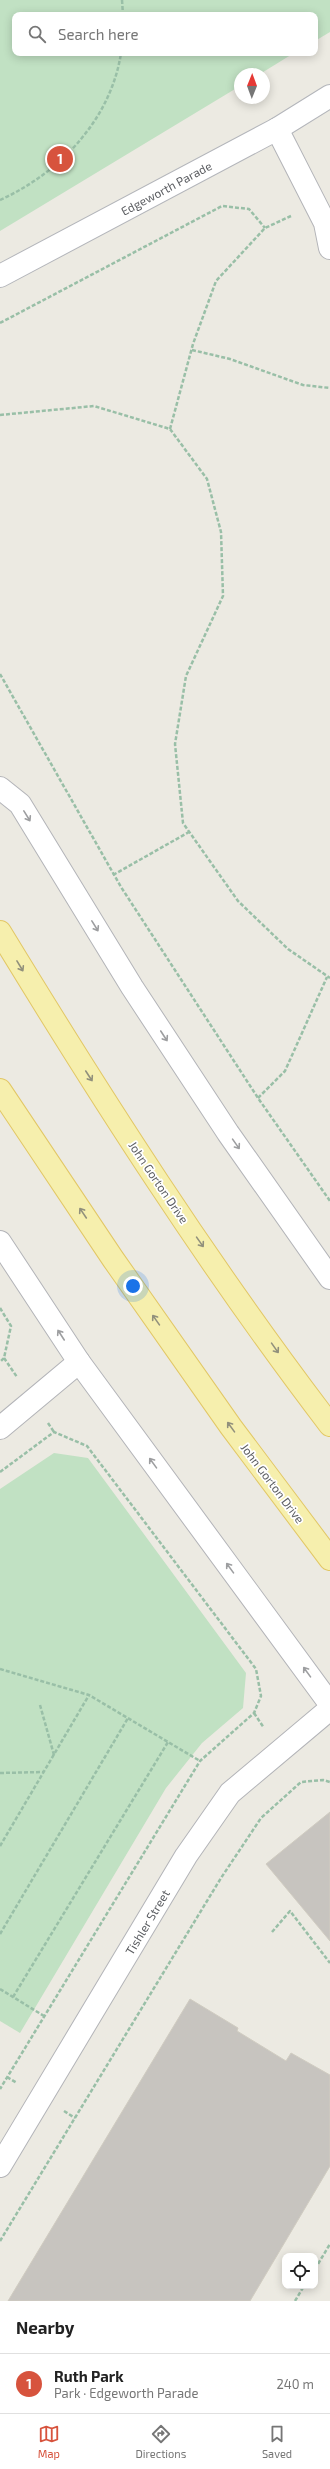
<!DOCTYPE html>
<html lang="en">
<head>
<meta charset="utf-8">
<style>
  body { margin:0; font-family:"Exo 2",sans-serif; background:#f2f2f2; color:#222 }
  .controls { position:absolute; right:12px; bottom:12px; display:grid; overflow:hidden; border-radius:8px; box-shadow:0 2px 10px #0003 }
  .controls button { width:36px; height:36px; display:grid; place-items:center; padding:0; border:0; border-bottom:1px solid #e0e0e0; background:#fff; color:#222; font:20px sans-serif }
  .compass { position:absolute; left:234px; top:68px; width:36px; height:36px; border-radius:50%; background:#fff; box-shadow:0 2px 10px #0003; rotate:1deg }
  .you { position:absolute; left:133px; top:1286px; width:14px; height:14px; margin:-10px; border:3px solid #fff; border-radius:50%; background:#1a73e8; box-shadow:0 0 0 6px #1a73e833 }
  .badge { display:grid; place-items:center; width:26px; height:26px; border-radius:50%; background:#d7533d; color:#fff; font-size:13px; font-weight:700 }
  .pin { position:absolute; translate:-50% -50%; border:2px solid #fff; box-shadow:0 1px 4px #0006 }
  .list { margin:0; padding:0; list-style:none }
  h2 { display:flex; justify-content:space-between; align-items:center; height:52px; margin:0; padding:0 16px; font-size:17px }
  h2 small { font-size:13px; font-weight:400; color:#767676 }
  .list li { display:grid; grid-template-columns:26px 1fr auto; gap:12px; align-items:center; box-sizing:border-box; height:60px; padding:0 16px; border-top:1px solid #e0e0e0 }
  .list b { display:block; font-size:15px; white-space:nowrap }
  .list p { margin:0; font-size:13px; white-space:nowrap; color:#767676 }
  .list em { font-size:13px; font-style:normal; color:#767676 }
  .icon { flex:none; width:22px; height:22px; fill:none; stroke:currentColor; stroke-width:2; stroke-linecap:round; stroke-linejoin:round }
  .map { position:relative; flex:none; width:330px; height:2301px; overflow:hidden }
  .search { position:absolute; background:#fff; box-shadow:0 2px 10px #0003; left:12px; right:12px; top:12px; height:44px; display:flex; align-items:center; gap:10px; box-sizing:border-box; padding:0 14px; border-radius:8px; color:#767676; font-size:15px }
  .sheet { height:112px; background:#fff }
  nav { display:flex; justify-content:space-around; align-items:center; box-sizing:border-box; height:56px; border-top:1px solid #e0e0e0; background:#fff; font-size:11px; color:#767676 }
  nav a { display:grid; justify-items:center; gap:2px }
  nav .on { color:#d7533d }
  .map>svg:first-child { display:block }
  .green { fill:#c1e1c3 }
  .building { fill:#c7c4bf; stroke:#d0ccc1 }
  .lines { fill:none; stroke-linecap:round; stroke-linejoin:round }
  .street-casing { stroke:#b3b4b8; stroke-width:24 }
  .secondary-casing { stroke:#b4b6bb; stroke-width:24 }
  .primary-casing { stroke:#e2c765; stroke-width:24 }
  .path { stroke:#99bfa7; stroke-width:2.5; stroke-dasharray:4 2; stroke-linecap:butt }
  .street { stroke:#fff; stroke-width:22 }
  .secondary { stroke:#fff; stroke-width:22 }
  .primary { stroke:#f6efad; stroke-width:22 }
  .oneway { stroke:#9d9ea0 }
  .oneway2 { stroke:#91907c }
  .labels { text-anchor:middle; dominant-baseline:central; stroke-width:3.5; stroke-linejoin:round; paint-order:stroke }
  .street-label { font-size:12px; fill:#5b5d61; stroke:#fff }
</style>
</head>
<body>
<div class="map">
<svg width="330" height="2301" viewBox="0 0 330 2301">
  <rect width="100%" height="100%" fill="#eceae2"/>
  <g class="green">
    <polygon points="0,0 330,0 330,32 315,41 315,15 15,15 15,53 294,53 260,74 240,74 240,86 0,231"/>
    <polygon points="54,1453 88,1458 246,1673 243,1708 202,1743 166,1788 20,2033 0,2021 0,1489"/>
  </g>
  <g class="building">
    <polygon points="330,1812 330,1941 266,1864"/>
    <polygon points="190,1999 238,2028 237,2031 286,2061 291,2053 330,2075 330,2166 250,2301 8,2301"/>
  </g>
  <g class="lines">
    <g class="street-casing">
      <g id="street">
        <polyline points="277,129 325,223 330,248"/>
        <polyline points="0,788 20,804 132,987 228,1133 330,1278"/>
        <polyline points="0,1242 79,1362 330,1704"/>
        <polyline points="0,1428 79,1362"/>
        <polyline points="0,2166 186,1856 230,1793 330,1709"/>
      </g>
    </g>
    <g class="secondary-casing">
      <polyline id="secondary" points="0,276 277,129 330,96"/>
    </g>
    <g class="primary-casing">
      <g id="primary">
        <path d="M0 932C103 1101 210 1268 330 1425"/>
        <polyline points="0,1090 113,1259 231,1427 330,1559"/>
      </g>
    </g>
    <g class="path">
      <polyline points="122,0 123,15"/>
      <path d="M0 200C60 173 111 119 121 53"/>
      <polyline points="0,323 222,206 249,209 265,228"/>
      <polyline points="192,350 230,359 303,385 330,388"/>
      <polyline points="0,415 94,406 170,429 207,479 221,532 223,596 186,676 175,744 183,823 238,901 288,949 330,978"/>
      <polyline points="170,429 193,344 216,281 265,228 291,216"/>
      <polyline points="0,674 121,887 258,1098 330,1201"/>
      <polyline points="113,875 189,832"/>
      <polyline points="258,1098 285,1071 327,977"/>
      <polyline points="0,1308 11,1326 4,1358 0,1362"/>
      <polyline points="4,1358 17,1377"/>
      <polyline points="48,1423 54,1432"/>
      <polyline points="0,1472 54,1432 87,1446 256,1669 261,1696 254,1713 200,1761 0,2089"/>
      <polyline points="0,1669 89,1695 200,1761"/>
      <polyline points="40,1705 54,1755"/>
      <polyline points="254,1713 264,1728"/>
      <polyline points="0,1773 43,1772"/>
      <polyline points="0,1846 89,1695"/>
      <polyline points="272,1932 290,1911 330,1963"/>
      <polyline points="0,1934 128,1718"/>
      <polyline points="0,1989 44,2016"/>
      <polyline points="13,1997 168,1742"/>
      <polyline points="7,2077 17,2083"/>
      <polyline points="64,2111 75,2118"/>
      <polyline points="0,2241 221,1878 261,1818 301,1782 323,1780 330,1782"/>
      <polyline points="315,2269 330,2244"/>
      <polyline points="295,2301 304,2286"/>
    </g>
    <use href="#street" class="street"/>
    <use href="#secondary" class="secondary"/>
    <use href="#primary" class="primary"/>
  </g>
  <defs><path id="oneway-shaft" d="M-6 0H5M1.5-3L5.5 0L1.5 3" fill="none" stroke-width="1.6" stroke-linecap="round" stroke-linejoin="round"/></defs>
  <g class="oneway">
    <use href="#oneway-shaft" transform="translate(27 816) rotate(58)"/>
    <use href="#oneway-shaft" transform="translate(95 926) rotate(58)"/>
    <use href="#oneway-shaft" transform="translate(164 1036) rotate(57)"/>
    <use href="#oneway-shaft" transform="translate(236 1144) rotate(55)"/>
    <use href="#oneway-shaft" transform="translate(61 1335) rotate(-123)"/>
    <use href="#oneway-shaft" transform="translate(153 1463) rotate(-126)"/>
    <use href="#oneway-shaft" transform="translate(230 1568) rotate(-126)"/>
    <use href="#oneway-shaft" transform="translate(307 1672) rotate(-126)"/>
  </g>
  <g class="oneway2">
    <use href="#oneway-shaft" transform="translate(20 966) rotate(59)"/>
    <use href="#oneway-shaft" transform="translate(89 1076) rotate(57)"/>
    <use href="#oneway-shaft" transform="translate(83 1213) rotate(-124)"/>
    <use href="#oneway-shaft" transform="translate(200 1242) rotate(55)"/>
    <use href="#oneway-shaft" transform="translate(156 1320) rotate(-125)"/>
    <use href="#oneway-shaft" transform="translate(275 1348) rotate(55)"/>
    <use href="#oneway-shaft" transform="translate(231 1427) rotate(-126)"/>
  </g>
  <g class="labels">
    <g class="street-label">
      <text transform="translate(166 188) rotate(-28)">Edgeworth Parade</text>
      <text transform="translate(159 1182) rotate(56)">John Gorton Drive</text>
      <text transform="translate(273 1483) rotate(53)">John Gorton Drive</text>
      <text transform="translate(147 1922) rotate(-59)">Tishler Street</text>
    </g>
  </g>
</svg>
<div class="controls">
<button><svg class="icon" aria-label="locate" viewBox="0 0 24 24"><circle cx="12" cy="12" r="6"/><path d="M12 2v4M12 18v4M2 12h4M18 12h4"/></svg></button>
</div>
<svg class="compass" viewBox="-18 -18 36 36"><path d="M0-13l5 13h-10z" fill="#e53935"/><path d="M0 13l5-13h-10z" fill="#767676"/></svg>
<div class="you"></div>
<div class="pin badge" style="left:60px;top:159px">1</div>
<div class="search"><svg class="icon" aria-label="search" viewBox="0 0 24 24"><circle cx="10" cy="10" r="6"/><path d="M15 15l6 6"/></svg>Search here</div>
</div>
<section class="sheet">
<h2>Nearby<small></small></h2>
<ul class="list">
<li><span class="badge">1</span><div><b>Ruth Park</b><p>Park · Edgeworth Parade</p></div><em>240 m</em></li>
</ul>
</section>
<nav>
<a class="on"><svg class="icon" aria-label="map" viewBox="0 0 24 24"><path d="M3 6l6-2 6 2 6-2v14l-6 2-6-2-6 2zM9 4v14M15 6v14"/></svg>Map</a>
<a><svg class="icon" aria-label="directions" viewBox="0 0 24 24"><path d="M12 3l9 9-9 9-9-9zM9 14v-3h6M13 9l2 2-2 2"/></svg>Directions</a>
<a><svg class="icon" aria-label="saved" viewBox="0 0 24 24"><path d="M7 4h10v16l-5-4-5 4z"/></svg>Saved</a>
</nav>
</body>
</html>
